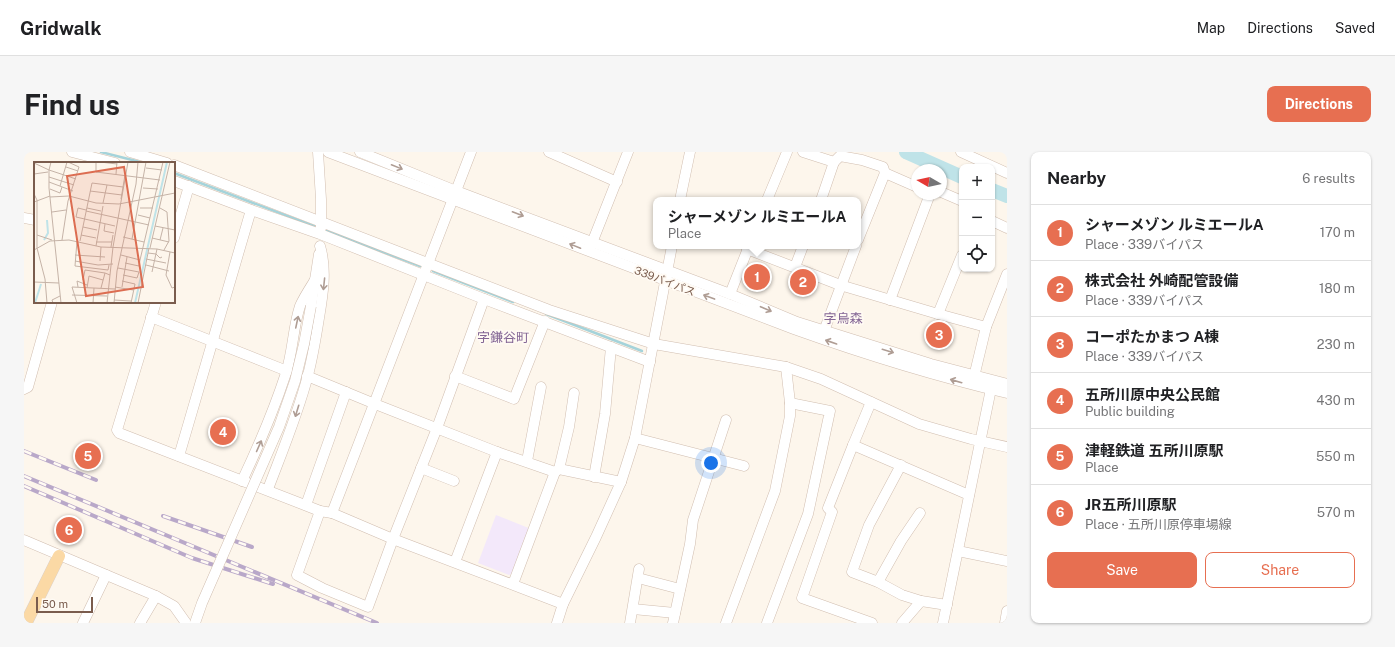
<!DOCTYPE html>
<html lang="en">
<head>
<meta charset="utf-8">
<style>
  body { margin:0; font-family:"Public Sans","Noto Sans JP",sans-serif; background:#f6f6f6; color:#202124 }
  .controls { position:absolute; right:12px; top:12px; display:grid; overflow:hidden; border-radius:8px; box-shadow:0 1px 3px #0004 }
  .controls button { width:36px; height:36px; display:grid; place-items:center; padding:0; border:0; border-bottom:1px solid #e0e0e0; background:#fff; color:#202124; font:20px sans-serif }
  .compass { position:absolute; left:887px; top:12px; width:36px; height:36px; border-radius:50%; background:#fff; box-shadow:0 1px 3px #0004; rotate:279deg }
  .scale { position:absolute; left:12px; bottom:10px; width:57px; box-sizing:border-box; padding-left:4px; border:2px solid #7a5c4d; border-top:0; font-size:11px; line-height:14px; white-space:nowrap; color:#7a5c4d; -webkit-text-stroke:3px #fffaf3; paint-order:stroke }
  .you { position:absolute; left:687px; top:311px; width:14px; height:14px; margin:-10px; border:3px solid #fff; border-radius:50%; background:#1a73e8; box-shadow:0 0 0 6px #1a73e833 }
  .badge { display:grid; place-items:center; width:26px; height:26px; border-radius:50%; background:#e76f51; color:#fff; font-size:13px; font-weight:700 }
  .pin { position:absolute; translate:-50% -50%; border:2px solid #fff; box-shadow:0 1px 4px #0006 }
  .popup { position:absolute; left:629px; top:45px; width:208px; height:52px; box-sizing:border-box; display:grid; place-content:center; border-radius:8px; background:#fff; filter:drop-shadow(0 1px 3px #0005); font-size:13px; white-space:nowrap; color:#757577 }
  .popup b { font-size:15px; color:#202124 }
  .popup::after { content:''; position:absolute; left:50%; top:100%; margin-left:-8px; border:8px solid transparent; border-top-color:#fff }
  .list { margin:0; padding:0; list-style:none }
  h2 { display:flex; justify-content:space-between; align-items:center; height:52px; margin:0; padding:0 16px; font-size:17px }
  h2 small { font-size:13px; font-weight:400; color:#757577 }
  .list li { display:grid; grid-template-columns:26px 1fr auto; gap:12px; align-items:center; box-sizing:border-box; height:56px; padding:0 16px; border-top:1px solid #e0e0e0 }
  .list b { display:block; font-size:15px; white-space:nowrap }
  .list p { margin:0; font-size:13px; white-space:nowrap; color:#757577 }
  .list em { font-size:13px; font-style:normal; color:#757577 }
  .actions { display:flex; gap:8px; padding:12px 16px }
  .actions a { flex:1; padding:9px 0; border:1px solid #e76f51; border-radius:8px; text-align:center; font-size:14px; color:#e76f51 }
  .actions .main { background:#e76f51; color:#fff }
  .icon { flex:none; width:22px; height:22px; fill:none; stroke:currentColor; stroke-width:2; stroke-linecap:round; stroke-linejoin:round }
  .map { position:relative; flex:none; width:983px; height:471px; overflow:hidden; border-radius:8px }
  header { display:flex; align-items:center; gap:24px; box-sizing:border-box; height:56px; padding:0 20px; background:#fff; border-bottom:1px solid #e0e0e0 }
  header strong { font-size:19px }
  nav { display:flex; gap:22px; margin-inline-start:auto; font-size:14px }
  .intro { display:flex; align-items:center; justify-content:space-between; box-sizing:border-box; height:96px; padding:0 24px }
  h1 { margin:0; font-size:28px }
  .button { padding:10px 18px; border-radius:8px; background:#e76f51; color:#fff; font-size:14px; font-weight:700 }
  main { display:flex; gap:24px; padding:0 24px }
  aside { flex:1; background:#fff; border-radius:8px; box-shadow:0 1px 3px #0004 }
  .map>svg:first-child { display:block }
  .education { fill:#f3e8fa }
  .lines { fill:none; stroke-linecap:round; stroke-linejoin:round }
  .stream { stroke:#a5d3da; stroke-width:2.5 }
  .river { stroke:#bfe3e8; stroke-width:14 }
  .minor-casing { stroke:#d1beb0; stroke-width:11 }
  .major-casing { stroke:#dad1cd; stroke-width:13 }
  .minor { stroke:#fff; stroke-width:10 }
  .major { stroke:#fbd9a5; stroke-width:12 }
  .rail-casing { stroke:#b9a8c9; stroke-width:4 }
  .rail { stroke:#fffaf3; stroke-width:2.5; stroke-dasharray:8; stroke-linecap:butt }
  .minor-bridge-casing { stroke:#d1beb0; stroke-width:11; stroke-linecap:butt }
  .minor-bridge { stroke:#fff; stroke-width:10 }
  .oneway { stroke:#af9d94 }
  .labels { text-anchor:middle; dominant-baseline:central; stroke-width:3.5; stroke-linejoin:round; paint-order:stroke }
  .street-label { font-size:11px; fill:#7a5c4d; stroke:#fffaf3 }
  .quarter-label { font-size:13px; fill:#846695; stroke:#fffaf3 }
  .inset-river { fill:none; stroke:#bfe3e8; stroke-width:2 }
  .inset-road { fill:none; stroke:#c5b3a7; stroke-width:1 }
  .view { fill:#dc6d51; fill-opacity:0.15; stroke:#dc6d51; stroke-width:2 }
  .inset-edge { fill:none; stroke:#7a5c4d; stroke-width:2 }
</style>
</head>
<body>
<header>
<strong>Gridwalk</strong>
<nav><a>Map</a><a>Directions</a><a>Saved</a></nav>
</header>
<div class="intro"><h1>Find us</h1><a class="button">Directions</a></div>
<main>
<div class="map">
<svg width="983" height="471" viewBox="0 0 983 471">
  <rect width="100%" height="100%" fill="#fdf6ec"/>
  <polygon class="education" points="472,363 507,377 489,421 485,423 454,411"/>
  <g class="lines">
    <g class="stream">
      <polyline points="77,0 120,11"/>
      <polyline points="150,21 290,74"/>
      <polyline points="303,79 396,114"/>
      <polyline points="409,119 489,150"/>
      <polyline points="522,162 618,199"/>
    </g>
    <g class="river">
      <polyline points="882,0 938,25"/>
      <polyline points="968,38 983,44"/>
    </g>
    <g class="minor-casing">
      <g id="minor">
        <polyline points="48,0 91,11"/>
        <polyline points="106,0 143,11"/>
        <polyline points="294,0 297,47 297,76"/>
        <path d="M304 0 770 177C840 202 911 224 983 241"/>
        <polyline points="336,0 432,39 706,142 773,170 907,212 983,232"/>
        <polyline points="525,0 593,30"/>
        <polyline points="779,0 810,10 797,48"/>
        <polyline points="937,0 983,21"/>
        <polyline points="810,10 816,4 838,8 859,15 861,21"/>
        <polyline points="150,13 525,158 630,192 762,215 797,227 895,272 947,287 983,295"/>
        <polyline points="150,29 227,58 296,82 460,147 626,210"/>
        <polyline points="917,40 938,49"/>
        <polyline points="656,48 666,0"/>
        <polyline points="743,48 763,0"/>
        <polyline points="0,66 11,68"/>
        <polyline points="968,69 983,76"/>
        <polyline points="150,86 165,34"/>
        <polyline points="834,88 861,21 893,35"/>
        <polyline points="566,96 604,0"/>
        <polyline points="723,97 816,133 914,162 962,175"/>
        <polyline points="771,115 779,94"/>
        <polyline points="706,142 725,94"/>
        <polyline points="866,148 906,42"/>
        <polyline points="132,150 93,278 95,281 296,359 308,361 369,387 539,452"/>
        <polyline points="287,154 295,102"/>
        <polyline points="914,162 938,103"/>
        <polyline points="127,165 263,219"/>
        <polyline points="800,179 832,94"/>
        <polyline points="283,224 351,252 473,300 531,320 535,317 597,330"/>
        <polyline points="431,224 490,247 521,169"/>
        <polyline points="949,229 962,175 983,122"/>
        <polyline points="0,237 4,235 28,150"/>
        <polyline points="847,250 829,293 945,343"/>
        <polyline points="611,286 720,314"/>
        <polyline points="829,293 804,356 808,360 778,446 848,471"/>
        <polyline points="155,304 227,58"/>
        <polyline points="503,309 517,235"/>
        <polyline points="877,313 845,373 828,420 854,430 878,443 897,449 923,453"/>
        <polyline points="397,316 430,329"/>
        <polyline points="535,317 545,275 550,241"/>
        <polyline points="570,325 581,262 587,195"/>
        <path d="M218 329C235 293 250 258 262 221 269 199 269 175 276 154 280 145 286 136 291 128"/>
        <path d="M244 337C258 300 274 262 284 223 289 204 292 185 295 166 299 142 303 117 296 94"/>
        <polyline points="282,353 322,240"/>
        <polyline points="296,359 273,423 298,436 344,455 369,387 413,276 460,147"/>
        <polyline points="308,361 447,0"/>
        <polyline points="0,388 132,444 150,454 162,471"/>
        <polyline points="934,399 983,409"/>
        <polyline points="431,410 473,300"/>
        <polyline points="614,426 656,437"/>
        <polyline points="854,430 877,389 896,361"/>
        <polyline points="489,432 531,320"/>
        <polyline points="609,457 651,461"/>
        <polyline points="59,471 82,423"/>
        <polyline points="116,471 132,444"/>
        <polyline points="533,471 539,452 572,385 597,330 611,286 648,94"/>
        <polyline points="606,471 615,417"/>
        <polyline points="649,471 666,392 669,368 702,268"/>
        <polyline points="702,471 751,339 766,264 766,251 762,215"/>
        <polyline points="743,471 784,362 806,259 766,251"/>
        <polyline points="878,471 897,449"/>
        <polyline points="919,471 968,232"/>
        <polyline points="981,471 983,459"/>
      </g>
    </g>
    <g class="major-casing">
      <polyline id="major" points="2,471 35,404"/>
    </g>
    <use href="#minor" class="minor"/>
    <use href="#major" class="major"/>
    <g class="rail-casing">
      <g id="rail">
        <polyline points="0,299 72,328"/>
        <polyline points="0,324 353,471"/>
        <polyline points="0,334 168,406 249,432"/>
        <polyline points="139,364 228,395"/>
      </g>
    </g>
    <use href="#rail" class="rail"/>
    <g class="minor-bridge-casing">
      <polyline id="minor-bridge" points="171,471 178,451 255,275 271,229 280,192 287,154"/>
    </g>
    <use href="#minor-bridge" class="minor-bridge"/>
  </g>
  <defs><path id="oneway-shaft" d="M-6 0H5M1.5-3L5.5 0L1.5 3" fill="none" stroke-width="1.6" stroke-linecap="round" stroke-linejoin="round"/></defs>
  <g class="oneway">
    <use href="#oneway-shaft" transform="translate(373 15) rotate(22)"/>
    <use href="#oneway-shaft" transform="translate(494 62) rotate(21)"/>
    <use href="#oneway-shaft" transform="translate(551 94) rotate(-158)"/>
    <use href="#oneway-shaft" transform="translate(300 132) rotate(96)"/>
    <use href="#oneway-shaft" transform="translate(685 145) rotate(-160)"/>
    <use href="#oneway-shaft" transform="translate(742 157) rotate(23)"/>
    <use href="#oneway-shaft" transform="translate(273 170) rotate(-78)"/>
    <use href="#oneway-shaft" transform="translate(807 190) rotate(-161)"/>
    <use href="#oneway-shaft" transform="translate(864 199) rotate(17)"/>
    <use href="#oneway-shaft" transform="translate(932 229) rotate(-164)"/>
    <use href="#oneway-shaft" transform="translate(273 259) rotate(107)"/>
    <use href="#oneway-shaft" transform="translate(235 294) rotate(-66)"/>
  </g>
  <g class="labels">
    <g class="street-label">
      <text transform="translate(641 129) rotate(21)">339バイパス</text>
    </g>
    <g class="quarter-label">
      <text x="819" y="166">字烏森</text>
      <text x="479" y="185">字鎌谷町</text>
    </g>
  </g>
  <g transform="translate(10 10)">
    <rect width="141" height="141" fill="#fdf6ec"/>
    <path class="inset-river" d="M10 78 14 71 13 58M1 141 7 122M101 141 133 0"/>
    <path class="inset-road" d="M17 0 15 8V26L27 141M62 0V10L126 18M66 0 83 2M0 1 15 8M32 5 44 9M112 6 128 8M15 8 42 17M0 12 14 10M82 12 83 0M15 15 40 23M15 20 39 29M26 24 33 0M109 26 124 27M16 27 26 31 28 25M56 29 88 33M0 32 3 38V86L11 117 13 141M16 35 35 34 62 41 85 42 141 31M87 37 91 13M0 40 16 34M69 41 73 23M53 46 67 49M106 46H119M126 46 133 50 135 79 130 88M52 48 44 46 42 55 81 64M52 49 115 63M18 50 32 48M104 53 116 56M71 62 70 69 80 71M121 64 141 68M49 65 63 68M3 73 18 78M47 73 62 76M89 75 110 80M118 76 135 80M98 77 112 0M28 78 34 39 45 5 34 0M126 78 129 66M43 79 41 104 74 108 75 103M46 79 58 21 89 25M62 80H78M62 84 69 44M77 85 79 73M116 86 136 0M0 88 16 79 35 78 67 85 123 87 141 91M136 90 132 113 138 126 141 125M114 91 122 92 126 96 128 95M41 93 71 95M87 93 106 98 105 104 91 101M112 97 132 101M106 98 129 0M41 99 64 103 79 102M66 99 67 85M112 103 135 109M84 106 105 110 103 116 89 113M118 110 123 87M49 118 51 108 71 111M88 119 101 122 97 141M0 120 25 121M44 125 43 119 53 123M81 125 99 128M88 125 93 95M53 126 55 114 69 118M67 126 71 111 76 113M38 133 73 134M80 138 97 139M19 141 18 138 26 134M43 141 38 125 81 127M59 141 60 126M73 141 79 85 94 0M80 141 83 109 102 22 104 0M104 141 115 86"/>
    <path class="view" d="M90 5 109 125 52 134 33 14Z"/>
    <rect width="141" height="141" class="inset-edge"/>
  </g>
</svg>
<div class="controls">
<button>+</button>
<button>−</button>
<button><svg class="icon" aria-label="locate" viewBox="0 0 24 24"><circle cx="12" cy="12" r="6"/><path d="M12 2v4M12 18v4M2 12h4M18 12h4"/></svg></button>
</div>
<svg class="compass" viewBox="-18 -18 36 36"><path d="M0-13l5 13h-10z" fill="#e53935"/><path d="M0 13l5-13h-10z" fill="#757577"/></svg>
<div class="scale">50 m</div>
<div class="you"></div>
<div class="pin badge" style="left:733px;top:125px">1</div>
<div class="popup"><b>シャーメゾン ルミエールA</b>Place</div>
<div class="pin badge" style="left:779px;top:130px">2</div>
<div class="pin badge" style="left:915px;top:183px">3</div>
<div class="pin badge" style="left:199px;top:280px">4</div>
<div class="pin badge" style="left:64px;top:304px">5</div>
<div class="pin badge" style="left:45px;top:378px">6</div>
</div>
<aside>
<h2>Nearby<small>6 results</small></h2>
<ul class="list">
<li><span class="badge">1</span><div><b>シャーメゾン ルミエールA</b><p>Place · 339バイパス</p></div><em>170 m</em></li>
<li><span class="badge">2</span><div><b>株式会社 外崎配管設備</b><p>Place · 339バイパス</p></div><em>180 m</em></li>
<li><span class="badge">3</span><div><b>コーポたかまつ A棟</b><p>Place · 339バイパス</p></div><em>230 m</em></li>
<li><span class="badge">4</span><div><b>五所川原中央公民館</b><p>Public building</p></div><em>430 m</em></li>
<li><span class="badge">5</span><div><b>津軽鉄道 五所川原駅</b><p>Place</p></div><em>550 m</em></li>
<li><span class="badge">6</span><div><b>JR五所川原駅</b><p>Place · 五所川原停車場線</p></div><em>570 m</em></li>
</ul>
<div class="actions"><a class="main">Save</a><a>Share</a></div>
</aside>
</main>
</body>
</html>
